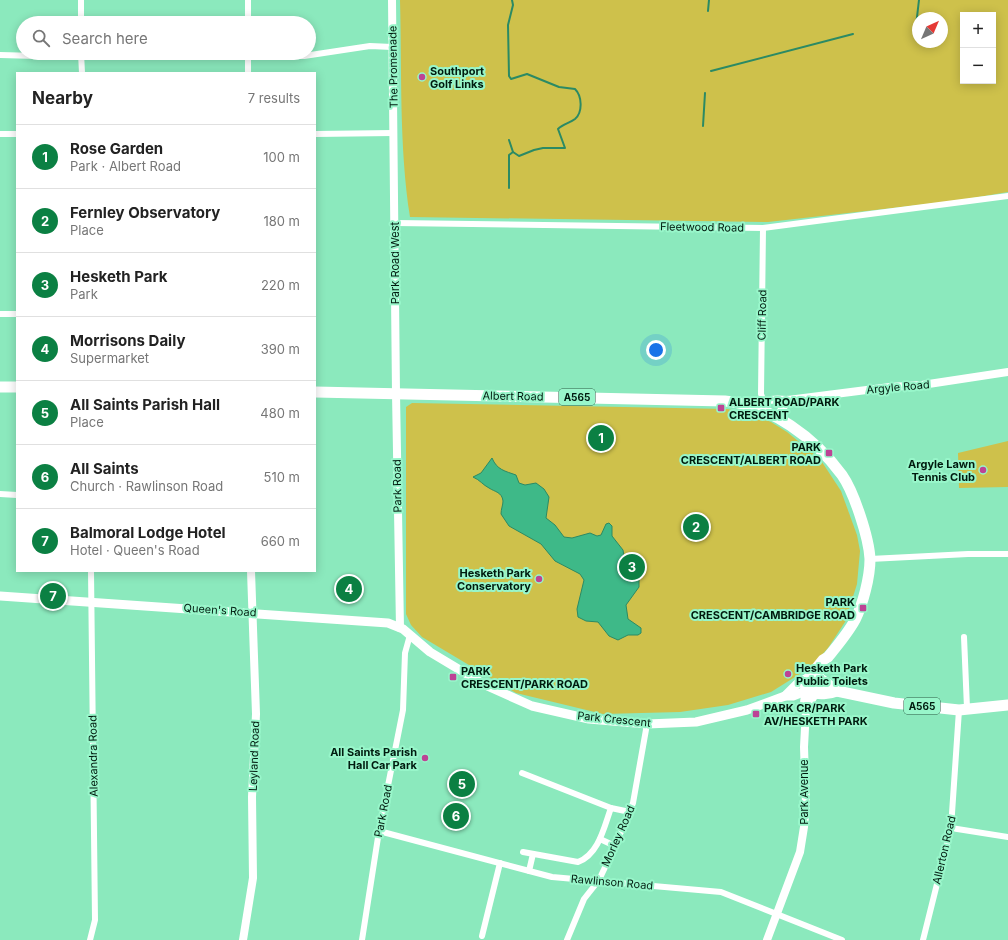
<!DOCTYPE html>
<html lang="en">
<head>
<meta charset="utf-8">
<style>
  body { margin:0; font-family:Inter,sans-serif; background:#f6f6f6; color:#222 }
  .controls { position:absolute; right:12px; top:12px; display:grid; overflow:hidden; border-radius:0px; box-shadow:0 2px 10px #0003 }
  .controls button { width:36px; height:36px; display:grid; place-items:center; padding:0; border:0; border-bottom:1px solid #e0e0e0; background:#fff; color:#222; font:20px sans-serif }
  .compass { position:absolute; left:912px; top:12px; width:36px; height:36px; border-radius:50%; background:#fff; box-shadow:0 2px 10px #0003; rotate:44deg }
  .you { position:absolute; left:656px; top:350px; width:14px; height:14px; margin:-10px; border:3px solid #fff; border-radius:50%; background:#1a73e8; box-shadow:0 0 0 6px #1a73e833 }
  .badge { display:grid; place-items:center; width:26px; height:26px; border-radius:50%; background:#0b8043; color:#fff; font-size:13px; font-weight:700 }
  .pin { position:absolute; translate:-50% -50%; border:2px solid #fff; box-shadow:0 1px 4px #0006 }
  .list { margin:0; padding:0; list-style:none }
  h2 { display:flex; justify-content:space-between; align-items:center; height:52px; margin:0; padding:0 16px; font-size:17px }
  h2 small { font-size:13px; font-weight:400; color:#767676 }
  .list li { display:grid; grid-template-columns:26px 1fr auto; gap:12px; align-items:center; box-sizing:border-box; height:64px; padding:0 16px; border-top:1px solid #e0e0e0 }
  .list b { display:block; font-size:15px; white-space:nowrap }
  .list p { margin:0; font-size:13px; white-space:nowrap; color:#767676 }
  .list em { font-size:13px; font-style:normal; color:#767676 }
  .icon { flex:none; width:22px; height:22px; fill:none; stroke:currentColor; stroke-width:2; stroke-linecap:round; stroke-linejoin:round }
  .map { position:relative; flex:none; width:1008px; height:940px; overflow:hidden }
  .search { position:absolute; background:#fff; box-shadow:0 2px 10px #0003; left:16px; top:16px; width:300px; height:44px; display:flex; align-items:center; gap:10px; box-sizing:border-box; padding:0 14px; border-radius:22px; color:#767676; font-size:15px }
  .panel { position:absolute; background:#fff; box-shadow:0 2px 10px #0003; left:16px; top:72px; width:300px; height:500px; border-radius:0px }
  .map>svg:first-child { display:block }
  .green { fill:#cec14b; fill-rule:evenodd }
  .water { fill:#3eb988; stroke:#2b8a64 }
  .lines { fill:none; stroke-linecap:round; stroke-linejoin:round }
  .stream { stroke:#2b8a64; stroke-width:2 }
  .minor { stroke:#fff; stroke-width:6 }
  .tertiary { stroke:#fff; stroke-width:8 }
  .secondary { stroke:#fff; stroke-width:9 }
  .trunk { stroke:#fff; stroke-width:11 }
  .poi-dot { fill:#bd4395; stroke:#98f6ca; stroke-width:1.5 }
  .labels { text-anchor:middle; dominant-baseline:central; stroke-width:4; stroke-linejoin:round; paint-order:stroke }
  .shield { fill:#98f6ca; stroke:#2e5d47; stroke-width:1 }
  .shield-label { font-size:10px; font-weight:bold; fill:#001b0f }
  .street-label { font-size:11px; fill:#001b0f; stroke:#98f6ca }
  .poi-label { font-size:11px; font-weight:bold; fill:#001b0f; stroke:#98f6ca; text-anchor:start }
</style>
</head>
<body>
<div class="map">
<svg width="1008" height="940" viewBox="0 0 1008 940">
  <rect width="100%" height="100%" fill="#8be9bd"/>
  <g class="green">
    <path d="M400 0H1008V192L955 201 768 222 410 217C399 146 402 72 400 0ZM963 15H993V81H963ZM918 18H942V42H918Z"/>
    <polygon points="412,403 727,409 749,413 771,422 787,432 820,459 841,491 857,535 860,551 857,584 845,622 828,648 811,667 771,692 728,705 680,712 603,714 516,693 422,637 411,625 406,614 406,407"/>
    <polygon points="1008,441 1008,487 959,488 958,453"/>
  </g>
  <path class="water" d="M492 458C497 470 505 471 516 475L519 483 525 485 536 483 544 489 549 497 546 518 555 525 564 537 572 538 590 533 597 536 601 535 606 524 609 523 612 526V536L623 550 626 568 639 574V587L626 605 628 619 641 628V633L638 635H628L618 640 609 636 598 622 586 621 578 617 577 609 584 580 580 574 555 561 541 544 509 526 501 514C501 509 503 505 503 501 502 492 495 492 489 488 483 485 480 480 473 477L481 473Z"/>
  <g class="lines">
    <g class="stream">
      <polyline points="708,11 709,0"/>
      <polyline points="915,34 919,0"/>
      <polyline points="711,71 853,34"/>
      <polyline points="703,126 705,93"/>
      <path d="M509 140 513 152 519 156 534 150 543 148H565L558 129C563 124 570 123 575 119 583 112 582 96 575 89L559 87 527 74 511 79 509 76 508 25 513 5 512 0"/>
      <polyline points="509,188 509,155 513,152"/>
    </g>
    <g class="minor">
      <polyline points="81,0 81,23"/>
      <polyline points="248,0 248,23"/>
      <polyline points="81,53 82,73"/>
      <polyline points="234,53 248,54"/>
      <polyline points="0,55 37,56 116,53"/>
      <polyline points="248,56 304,56 370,46 392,47"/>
      <polyline points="248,73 248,53"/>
      <polyline points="0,134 17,134"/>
      <polyline points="315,134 393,133"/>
      <polyline points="395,223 763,228 1008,196"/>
      <polyline points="763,228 761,394 764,402"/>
      <polyline points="0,314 17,314"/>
      <polyline points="0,494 17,495"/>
      <polyline points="870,559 968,554 1008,554"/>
      <polyline points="964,637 967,708"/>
      <path d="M522 773 611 808C604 827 599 854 578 862L523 852"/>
      <polyline points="611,808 630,812"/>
      <polyline points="951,828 1008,837"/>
      <polyline points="379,831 552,877 721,892 842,940"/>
      <polyline points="600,839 615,846"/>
      <polyline points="529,871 533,854"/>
      <polyline points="482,936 500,863"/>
      <polyline points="90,940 95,920 91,571"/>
      <polyline points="362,940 379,831 403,710 405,653 410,635"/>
      <polyline points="567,940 584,899 599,880 615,846 633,803 647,724"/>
      <polyline points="923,940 951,828 959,710"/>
    </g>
    <g class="tertiary">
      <polyline points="392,0 396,393 400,628"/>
      <path d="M757 408C765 398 776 399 788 400L890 387 922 385 1008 372"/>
      <polyline points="777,417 788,400"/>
      <path d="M806 709C802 702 805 697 808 691"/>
      <polyline points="243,940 253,878 252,797 256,714 251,571"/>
      <polyline points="767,940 800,852 804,827 806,805 804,747 806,709 816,693"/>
    </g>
    <g class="secondary">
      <polyline points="0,596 388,623 403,629 430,652 485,685 532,706 589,719 647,724 696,722 747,710 785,696 793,696 808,690"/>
      <polyline points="785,696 800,681 808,678"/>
    </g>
    <g class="trunk">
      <polyline points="0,387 17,387"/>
      <path d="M315 392 725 401C771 405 815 438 842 475 854 492 869 538 870 559 870 577 863 604 855 620 848 633 837 646 828 657L823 660 810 676"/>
      <polyline points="822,680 837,691 894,703 959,710 1008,705"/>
      <path d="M817 692 822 687V682L819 677 812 676C805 679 802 689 811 692 818 695 830 694 837 691"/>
    </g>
  </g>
  <g class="poi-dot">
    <circle cx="422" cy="77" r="4"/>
    <rect x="717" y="404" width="8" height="8" rx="2"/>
    <rect x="825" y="449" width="8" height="8" rx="2"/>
    <circle cx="983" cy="470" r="4"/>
    <circle cx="539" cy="579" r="4"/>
    <rect x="859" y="604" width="8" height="8" rx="2"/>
    <circle cx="788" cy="674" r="4"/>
    <rect x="449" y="673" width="8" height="8" rx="2"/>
    <rect x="752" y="710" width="8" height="8" rx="2"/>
    <circle cx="425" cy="758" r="4"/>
  </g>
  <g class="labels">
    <g class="shield">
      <rect x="559" y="389" width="36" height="16" rx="3"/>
      <rect x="904" y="698" width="36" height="16" rx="3"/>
    </g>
    <g class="shield-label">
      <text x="577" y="397">A565</text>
      <text x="922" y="706">A565</text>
    </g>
    <g class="street-label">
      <text transform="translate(393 67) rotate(-91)">The Promenade</text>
      <text transform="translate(702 227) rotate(1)">Fleetwood Road</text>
      <text transform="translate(395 263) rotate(-90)">Park Road West</text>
      <text transform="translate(762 315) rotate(-89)">Cliff Road</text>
      <text transform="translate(898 387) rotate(-5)">Argyle Road</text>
      <text transform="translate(513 396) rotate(1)">Albert Road</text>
      <text transform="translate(397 486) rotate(-91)">Park Road</text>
      <text transform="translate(220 610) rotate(4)">Queen's Road</text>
      <text transform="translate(614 719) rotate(6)">Park Crescent</text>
      <text transform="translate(93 756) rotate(-91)">Alexandra Road</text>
      <text transform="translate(254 756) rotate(-88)">Leyland Road</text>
      <text transform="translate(804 792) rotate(-90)">Park Avenue</text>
      <text transform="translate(383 811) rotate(-79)">Park Road</text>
      <text transform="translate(618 836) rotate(-66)">Morley Road</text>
      <text transform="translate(944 850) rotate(-77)">Allerton Road</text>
      <text transform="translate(612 882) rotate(5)">Rawlinson Road</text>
    </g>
    <g class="poi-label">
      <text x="430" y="71">Southport<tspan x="430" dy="13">Golf Links</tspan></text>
      <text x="729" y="402">ALBERT ROAD/PARK<tspan x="729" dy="13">CRESCENT</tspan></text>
      <text x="821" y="447" text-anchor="end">PARK<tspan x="821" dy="13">CRESCENT/ALBERT ROAD</tspan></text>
      <text x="975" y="464" text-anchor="end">Argyle Lawn<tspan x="975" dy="13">Tennis Club</tspan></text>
      <text x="531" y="573" text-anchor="end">Hesketh Park<tspan x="531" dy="13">Conservatory</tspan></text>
      <text x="855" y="602" text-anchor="end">PARK<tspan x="855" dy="13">CRESCENT/CAMBRIDGE ROAD</tspan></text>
      <text x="796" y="668">Hesketh Park<tspan x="796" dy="13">Public Toilets</tspan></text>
      <text x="461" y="671">PARK<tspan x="461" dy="13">CRESCENT/PARK ROAD</tspan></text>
      <text x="764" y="708">PARK CR/PARK<tspan x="764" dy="13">AV/HESKETH PARK</tspan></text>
      <text x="417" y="752" text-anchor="end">All Saints Parish<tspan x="417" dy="13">Hall Car Park</tspan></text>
    </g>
  </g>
</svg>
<div class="controls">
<button>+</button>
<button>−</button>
</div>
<svg class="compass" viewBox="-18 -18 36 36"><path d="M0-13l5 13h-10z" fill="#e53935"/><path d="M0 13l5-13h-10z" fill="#767676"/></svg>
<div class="you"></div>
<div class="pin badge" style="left:601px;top:438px">1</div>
<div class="pin badge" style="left:696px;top:527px">2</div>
<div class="pin badge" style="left:632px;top:567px">3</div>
<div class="pin badge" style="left:349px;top:589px">4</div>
<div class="pin badge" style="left:462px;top:784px">5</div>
<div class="pin badge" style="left:456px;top:816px">6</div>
<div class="pin badge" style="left:53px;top:596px">7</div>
<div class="search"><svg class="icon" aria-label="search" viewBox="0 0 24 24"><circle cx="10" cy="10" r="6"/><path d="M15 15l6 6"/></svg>Search here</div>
<section class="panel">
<h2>Nearby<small>7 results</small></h2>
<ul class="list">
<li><span class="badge">1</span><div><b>Rose Garden</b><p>Park · Albert Road</p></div><em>100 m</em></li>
<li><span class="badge">2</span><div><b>Fernley Observatory</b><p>Place</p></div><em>180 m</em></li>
<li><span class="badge">3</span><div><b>Hesketh Park</b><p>Park</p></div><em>220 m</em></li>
<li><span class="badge">4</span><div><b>Morrisons Daily</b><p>Supermarket</p></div><em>390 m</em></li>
<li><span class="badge">5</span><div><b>All Saints Parish Hall</b><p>Place</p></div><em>480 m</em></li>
<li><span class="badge">6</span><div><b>All Saints</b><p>Church · Rawlinson Road</p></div><em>510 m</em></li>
<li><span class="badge">7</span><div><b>Balmoral Lodge Hotel</b><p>Hotel · Queen's Road</p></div><em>660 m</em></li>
</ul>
</section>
</div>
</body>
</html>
